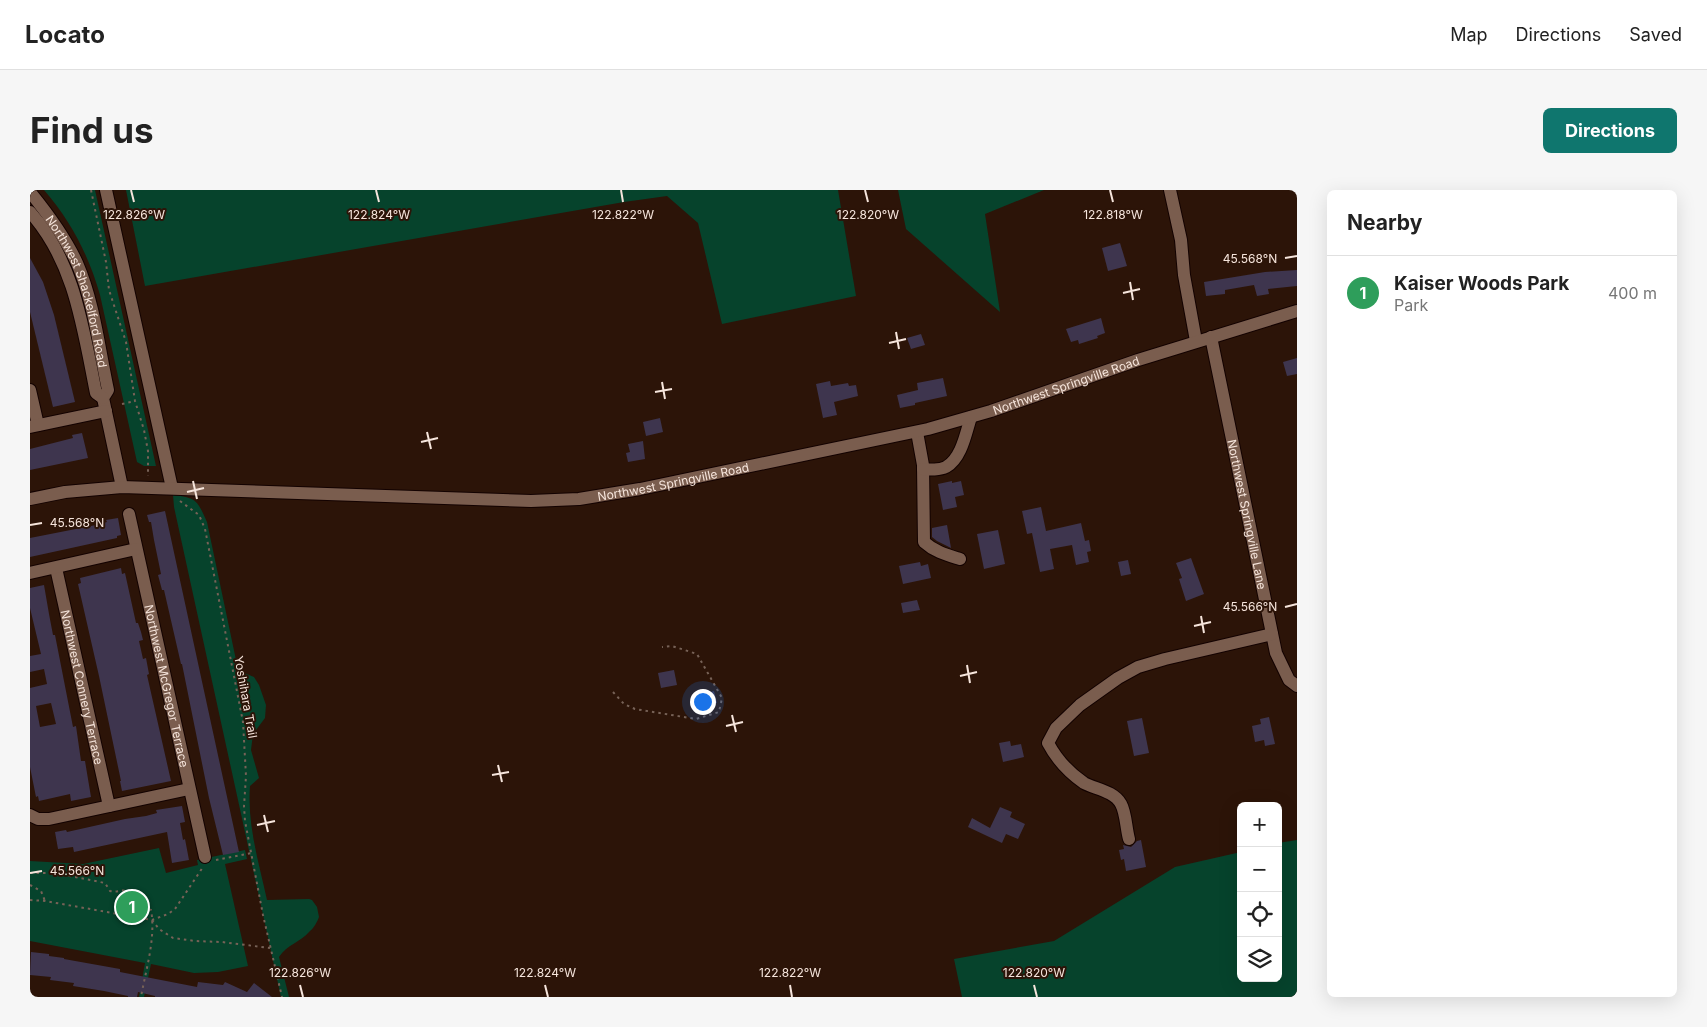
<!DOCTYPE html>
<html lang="en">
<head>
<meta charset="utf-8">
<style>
  body { margin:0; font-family:Inter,sans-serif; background:#f6f6f6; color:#222 }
  .controls { position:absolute; right:15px; bottom:15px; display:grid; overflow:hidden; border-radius:8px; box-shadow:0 5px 20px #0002 }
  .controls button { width:45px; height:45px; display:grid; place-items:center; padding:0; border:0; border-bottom:1px solid #e0e0e0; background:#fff; color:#222; font:25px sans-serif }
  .you { position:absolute; left:672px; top:511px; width:18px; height:18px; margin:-12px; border:4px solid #fff; border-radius:50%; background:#1a73e8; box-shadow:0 0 0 8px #1a73e833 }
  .badge { display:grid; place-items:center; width:32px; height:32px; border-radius:50%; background:#0f766e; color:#fff; font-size:16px; font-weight:700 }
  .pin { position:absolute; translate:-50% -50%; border:2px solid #fff; box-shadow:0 1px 5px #0006 }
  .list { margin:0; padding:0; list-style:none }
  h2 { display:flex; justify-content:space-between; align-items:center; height:65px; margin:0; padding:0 20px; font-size:21px }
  h2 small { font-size:16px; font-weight:400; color:#767676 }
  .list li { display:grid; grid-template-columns:32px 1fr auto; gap:15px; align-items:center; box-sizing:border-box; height:75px; padding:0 20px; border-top:1px solid #e0e0e0 }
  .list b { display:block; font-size:19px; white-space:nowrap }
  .list p { margin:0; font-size:16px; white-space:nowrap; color:#767676 }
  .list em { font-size:16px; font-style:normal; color:#767676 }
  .icon { flex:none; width:28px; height:28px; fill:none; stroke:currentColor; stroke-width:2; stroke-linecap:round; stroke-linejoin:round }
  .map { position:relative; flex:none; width:1267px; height:807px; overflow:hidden; border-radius:8px }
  header { display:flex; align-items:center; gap:30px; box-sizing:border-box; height:70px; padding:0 25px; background:#fff; border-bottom:1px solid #e0e0e0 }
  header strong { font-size:24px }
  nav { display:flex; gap:28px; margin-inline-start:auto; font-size:18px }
  .intro { display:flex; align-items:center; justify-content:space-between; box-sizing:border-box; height:120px; padding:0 30px }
  h1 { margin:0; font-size:35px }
  .button { padding:12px 22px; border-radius:8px; background:#0f766e; color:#fff; font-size:18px; font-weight:700 }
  main { display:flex; gap:30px; padding:0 30px }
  aside { flex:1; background:#fff; border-radius:8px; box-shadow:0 5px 20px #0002 }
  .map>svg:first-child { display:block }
  .green { fill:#06432c }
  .building { fill:#3e354e; fill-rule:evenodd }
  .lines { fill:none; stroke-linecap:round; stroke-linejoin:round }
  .minor-casing { stroke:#130200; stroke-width:14 }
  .path { stroke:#776257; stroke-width:2; stroke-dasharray:2.5 4; stroke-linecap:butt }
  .minor { stroke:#7a5d4e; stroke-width:12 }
  .ticks { fill:none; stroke:#f6e5dc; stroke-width:2 }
  .labels { text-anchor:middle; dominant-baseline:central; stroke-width:4; stroke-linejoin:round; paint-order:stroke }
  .street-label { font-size:12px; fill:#f6e5dc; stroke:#2c1408 }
  .ticks-label { font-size:12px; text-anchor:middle; fill:#f6e5dc; stroke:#2c1408; stroke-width:4; stroke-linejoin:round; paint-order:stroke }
</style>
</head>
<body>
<header>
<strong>Locato</strong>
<nav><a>Map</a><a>Directions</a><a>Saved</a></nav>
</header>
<div class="intro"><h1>Find us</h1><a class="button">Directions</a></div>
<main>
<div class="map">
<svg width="1267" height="807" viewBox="0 0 1267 807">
  <rect width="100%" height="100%" fill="#2c1408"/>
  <g class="green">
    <path d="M14 0H65L126 276H114L107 272 70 105C59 66 41 31 14 0Z"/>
    <polygon points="96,0 808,0 826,106 692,134 668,33 637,6 594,12 115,96"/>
    <polygon points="868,0 1014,0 955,24 970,122 876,39"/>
    <path d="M143 305C167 308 167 310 177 332L206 470 212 482 224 487 229 495 236 515 235 528 223 544 221 560 229 588 220 596C217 635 229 673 237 710L279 709 282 710 287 717 289 727C287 732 284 738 280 741 270 753 257 754 249 767L259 807H251L144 317Z"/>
    <polygon points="1267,650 1267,807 932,807 924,769 1024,751 1145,677 1211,662 1211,788 1248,788 1248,653"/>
    <polygon points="129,658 136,683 168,675 167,670 215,660 217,669 195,674 218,776 188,782 164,783 121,774 114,807 109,807 115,773 0,751 0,671 53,674"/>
  </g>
  <g class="building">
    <polygon points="1090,53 1097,76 1078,81 1072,58"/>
    <polygon points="0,68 13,92 24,125 45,212 23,217 0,122"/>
    <polygon points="1267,80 1267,96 1238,99 1239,104 1227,106 1224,95 1195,100 1195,104 1176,106 1174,92 1235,82"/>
    <polygon points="1071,128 1075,143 1067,146 1068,148 1049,154 1048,150 1041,152 1036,139"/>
    <polygon points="891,144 895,155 881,159 877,148"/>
    <polygon points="1267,168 1267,184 1257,186 1253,172"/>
    <polygon points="913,188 917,206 885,213 885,215 870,218 867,205 888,200 887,193"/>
    <polygon points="800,191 801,196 818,193 819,196 826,195 828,206 804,212 807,225 793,228 786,194"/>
    <polygon points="630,228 633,242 616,246 613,232"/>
    <polygon points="52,243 58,268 0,280 0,259 43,248 42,245"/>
    <polygon points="613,251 615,269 598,272 596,263 600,262 598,254"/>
    <polygon points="922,291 922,293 931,291 934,305 925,307 927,317 913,320 908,294"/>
    <polygon points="1011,317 1016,341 1051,333 1055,351 1059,350 1061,361 1057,362 1059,372 1046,375 1042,355 1020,359 1024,379 1010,382 1002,343 997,344 992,321"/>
    <polygon points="135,321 209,662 193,665 179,608 152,474 151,474 134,400 132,400 128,385 131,384 124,350 121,332 119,332 117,325"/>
    <polygon points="88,328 91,345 87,346 87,348 0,367 0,348 66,335 77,332 76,330"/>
    <polygon points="917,335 921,358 907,351 902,347 902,338"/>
    <polygon points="968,340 975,374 954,379 947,344"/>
    <polygon points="1161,368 1174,404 1156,411 1149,389 1152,388 1146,373"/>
    <polygon points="1098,370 1101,384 1091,386 1088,372"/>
    <polygon points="890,372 891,376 898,374 901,388 873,394 869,376"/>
    <polygon points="91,378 92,384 95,383 106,433 108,433 111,442 113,450 109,451 113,469 116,468 119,484 117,485 141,591 92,601 90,591 91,591 69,486 48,394 51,393 50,388"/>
    <path d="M14 395 19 424 23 445H25L43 537 46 536 51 571H55L61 607 41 611 40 604 9 611 8 606 6 607 0 577V498L17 494 14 479 0 482V466L11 464 0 418V398ZM21 513 26 534 10 537 6 516Z"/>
    <polygon points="887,410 890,420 873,423 871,413"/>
    <polygon points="644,480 647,495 631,498 628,483"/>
    <polygon points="684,501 687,513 675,516 673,504"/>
    <polygon points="1239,527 1245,554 1235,556 1234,550 1225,552 1222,536 1231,534 1230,529"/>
    <polygon points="1112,528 1119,563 1104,566 1097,531"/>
    <polygon points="980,551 981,556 991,554 994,567 973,572 969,553"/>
    <polygon points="152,616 155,632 150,633 153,650 155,649 159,670 142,673 137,642 44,662 43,657 28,659 25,642 36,640 37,642 95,629 116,626 127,623 126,620"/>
    <polygon points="970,617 982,622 980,627 995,634 988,649 976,644 972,653 938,637 942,628 960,638"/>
    <polygon points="1111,650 1116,677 1096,681 1094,669 1091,670 1089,660 1094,659 1093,655 1101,657 1107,651"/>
    <polygon points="1,762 19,764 19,766 34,768 34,769 90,779 90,782 167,797 168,792 193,795 195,792 217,802 224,793 242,807 125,807 125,806 108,802 107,807 98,807 98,806 74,801 43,796 44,793 20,790 21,787 0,785"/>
  </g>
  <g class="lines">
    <g class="minor-casing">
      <g id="minor">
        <polyline points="76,0 142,298"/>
        <polyline points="1140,0 1151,50 1154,85 1166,151"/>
        <path id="s1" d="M0 2C18 24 35 47 47 73 64 112 69 158 78 200L73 208 92 297"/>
        <path d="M0 22C45 72 53 139 66 203L73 208"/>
        <path id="s2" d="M1181 147 1246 463 1259 490 1267 496"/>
        <polyline points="0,200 8,235"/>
        <polyline points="0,237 76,221"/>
        <path d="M887 242 893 275 894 352C905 362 917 365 930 369"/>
        <path d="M893 279C899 280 910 280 916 277 932 268 936 242 941 227"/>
        <path id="s3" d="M0 309 35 302 92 297 501 311 549 309 610 299 898 239 961 221 1108 170 1267 121"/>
        <path id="s4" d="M99 324 175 667"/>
        <path id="s5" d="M26 378 79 616"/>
        <polyline points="0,383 106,359"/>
        <polyline points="0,625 8,629 19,629 159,599"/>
        <path d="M1099 649C1096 638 1096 623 1091 614 1084 601 1065 599 1054 593 1038 582 1027 570 1018 553L1026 538 1050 515 1088 488 1108 477 1135 469 1242 444"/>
      </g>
    </g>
    <g class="path">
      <polyline points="61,0 76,72 79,100 96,152 105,211 114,240 118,261 118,286"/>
      <polyline points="92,214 105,211"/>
      <polyline points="150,311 169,325 175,339 213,532 216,586 214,616 215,631 233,725 252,807"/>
      <polyline points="583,502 594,514 605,519 666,529 689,522 692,508 667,464 642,456 632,457"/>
      <polyline points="186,670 222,663"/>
      <path d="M0 683H25L75 693 80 701C88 703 94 698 101 702L100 708 102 713 121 720C126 748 116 779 111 807"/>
      <polyline points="0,695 11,701 15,711"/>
      <polyline points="0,710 15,711 122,730 138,724 145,719 173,677"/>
      <polyline points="122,730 129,739 143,748 165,751 192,752 240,758"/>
    </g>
    <use href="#minor" class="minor"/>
  </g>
  <path class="ticks" d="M101 0 104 12M346 0 349 12M591 0 593 12M835 0 838 12M1080 0 1083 12M1255 68 1267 66M1100 92 1103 110M1093 103 1110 99M866 142 869 159M859 153 876 149M632 192 635 209M625 202 642 199M397 242 401 259M391 252 408 248M163 291 167 309M157 302 174 298M0 335 12 333M1255 417 1267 414M1171 426 1174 443M1164 436 1181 432M937 475 940 493M930 486 947 482M702 525 706 542M696 536 713 532M468 575 472 592M462 585 479 582M234 625 238 642M227 635 245 631M0 683 12 681M270 795 273 807M515 795 518 807M760 795 762 807M1004 795 1007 807"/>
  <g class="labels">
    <g class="street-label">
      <text stroke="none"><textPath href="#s1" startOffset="112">Northwest Shackelford Road</textPath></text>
      <text stroke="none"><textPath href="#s3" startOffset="1051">Northwest Springville Road</textPath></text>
      <text stroke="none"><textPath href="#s3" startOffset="646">Northwest Springville Road</textPath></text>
      <text stroke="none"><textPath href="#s2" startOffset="181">Northwest Springville Lane</textPath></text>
      <text stroke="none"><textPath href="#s4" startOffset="176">Northwest McGregor Terrace</textPath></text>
      <text stroke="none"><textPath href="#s5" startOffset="122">Northwest Connery Terrace</textPath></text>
      <text transform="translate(216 507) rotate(80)">Yoshihara Trail</text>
    </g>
  </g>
  <g class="ticks-label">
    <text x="104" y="29">122.826°W</text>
    <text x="349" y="29">122.824°W</text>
    <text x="593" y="29">122.822°W</text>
    <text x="838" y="29">122.820°W</text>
    <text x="1083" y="29">122.818°W</text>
    <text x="1220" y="73">45.568°N</text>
    <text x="47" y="337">45.568°N</text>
    <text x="1220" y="421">45.566°N</text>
    <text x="47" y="685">45.566°N</text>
    <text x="270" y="787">122.826°W</text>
    <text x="515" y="787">122.824°W</text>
    <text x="760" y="787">122.822°W</text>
    <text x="1004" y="787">122.820°W</text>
  </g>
</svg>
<div class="controls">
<button>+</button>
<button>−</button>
<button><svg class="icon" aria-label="locate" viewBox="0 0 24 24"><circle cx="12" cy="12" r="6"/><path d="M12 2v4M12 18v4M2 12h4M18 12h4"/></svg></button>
<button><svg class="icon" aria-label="layers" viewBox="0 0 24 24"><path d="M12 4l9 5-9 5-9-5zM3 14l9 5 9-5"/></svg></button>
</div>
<div class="you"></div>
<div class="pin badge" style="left:102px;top:717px;background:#2e9e5b">1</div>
</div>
<aside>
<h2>Nearby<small></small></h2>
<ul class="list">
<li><span class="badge" style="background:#2e9e5b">1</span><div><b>Kaiser Woods Park</b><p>Park</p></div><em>400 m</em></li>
</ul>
</aside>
</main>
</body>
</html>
